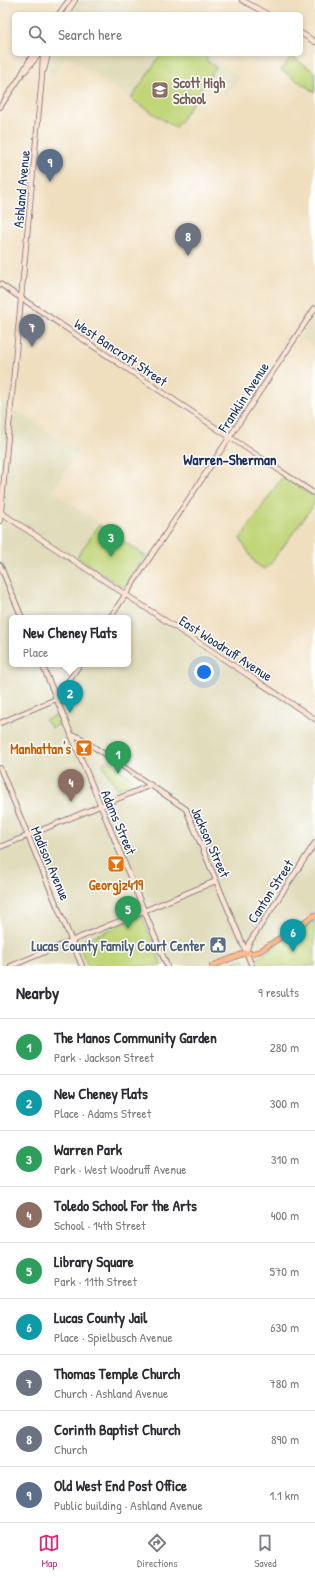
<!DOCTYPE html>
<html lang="en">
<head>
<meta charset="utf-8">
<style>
  body { margin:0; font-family:"Patrick Hand",sans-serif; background:#f7f7f7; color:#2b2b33 }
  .you { position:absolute; left:204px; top:672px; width:14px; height:14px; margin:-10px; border:3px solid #fff; border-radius:50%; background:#1a73e8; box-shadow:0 0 0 6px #1a73e833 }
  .badge { display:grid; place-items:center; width:26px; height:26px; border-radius:50%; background:#db2777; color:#fff; font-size:13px; font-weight:700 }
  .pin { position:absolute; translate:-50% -33px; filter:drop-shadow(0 1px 2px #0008) }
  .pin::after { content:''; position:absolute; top:21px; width:14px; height:12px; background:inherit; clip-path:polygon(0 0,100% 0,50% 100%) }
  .popup { position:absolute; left:9px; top:615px; width:122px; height:52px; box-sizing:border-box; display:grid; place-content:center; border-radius:6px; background:#fff; filter:drop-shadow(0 1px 3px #0005); font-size:13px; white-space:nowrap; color:#7c7c81 }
  .popup b { font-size:15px; color:#2b2b33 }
  .popup::after { content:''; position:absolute; left:50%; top:100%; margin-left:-8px; border:8px solid transparent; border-top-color:#fff }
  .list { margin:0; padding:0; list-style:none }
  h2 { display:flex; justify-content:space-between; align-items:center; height:52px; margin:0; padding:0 16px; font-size:17px }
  h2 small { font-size:13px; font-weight:400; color:#7c7c81 }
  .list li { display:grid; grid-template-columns:26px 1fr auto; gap:12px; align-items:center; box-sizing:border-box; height:56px; padding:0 16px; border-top:1px solid #e1e1e2 }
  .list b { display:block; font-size:15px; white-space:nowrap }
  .list p { margin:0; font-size:13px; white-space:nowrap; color:#7c7c81 }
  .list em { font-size:13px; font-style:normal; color:#7c7c81 }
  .icon { flex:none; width:22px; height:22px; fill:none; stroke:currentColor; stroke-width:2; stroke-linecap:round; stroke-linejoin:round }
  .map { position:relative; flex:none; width:315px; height:966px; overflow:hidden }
  .search { position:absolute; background:#fff; box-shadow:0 2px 6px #0003; left:12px; right:12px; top:12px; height:44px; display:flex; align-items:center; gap:10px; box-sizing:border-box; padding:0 14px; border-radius:6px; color:#7c7c81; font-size:15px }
  .sheet { height:556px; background:#fff }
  nav { display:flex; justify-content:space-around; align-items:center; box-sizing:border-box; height:56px; border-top:1px solid #e1e1e2; background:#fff; font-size:11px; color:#7c7c81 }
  nav a { display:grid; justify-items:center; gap:2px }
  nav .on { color:#db2777 }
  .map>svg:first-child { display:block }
  .built { fill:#e1dcbb; fill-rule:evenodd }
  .green { fill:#c1d579; stroke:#6e826c }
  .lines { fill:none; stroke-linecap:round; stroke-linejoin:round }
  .secondary-casing { stroke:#666d80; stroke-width:6 }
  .primary-casing { stroke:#666d80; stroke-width:6 }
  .secondary { stroke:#fee3d1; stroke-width:4.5 }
  .primary { stroke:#fcba8d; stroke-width:5 }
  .labels { text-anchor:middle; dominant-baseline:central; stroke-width:3; stroke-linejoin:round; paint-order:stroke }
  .education-label { font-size:14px; font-weight:bold; fill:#785e54; stroke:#fff; text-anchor:start }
  .street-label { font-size:14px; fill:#1b2f5e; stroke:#fff }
  .food-label { font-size:14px; font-weight:bold; fill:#c56008; stroke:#fff; text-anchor:end }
  .service-label { font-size:14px; font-weight:bold; fill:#4e5e75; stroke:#fff; text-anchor:end }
  .neighbourhood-label { font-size:15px; font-weight:bold; fill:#1b2f5e; stroke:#fff }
</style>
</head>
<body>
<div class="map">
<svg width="315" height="966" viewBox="0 0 315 966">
  <rect width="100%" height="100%" fill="#fff"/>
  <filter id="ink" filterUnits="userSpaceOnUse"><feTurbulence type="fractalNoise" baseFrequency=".025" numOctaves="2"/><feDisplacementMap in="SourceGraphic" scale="8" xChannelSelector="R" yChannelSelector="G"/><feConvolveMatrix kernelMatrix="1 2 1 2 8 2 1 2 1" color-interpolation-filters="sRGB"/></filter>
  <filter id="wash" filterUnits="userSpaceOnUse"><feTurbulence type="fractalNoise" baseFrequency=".012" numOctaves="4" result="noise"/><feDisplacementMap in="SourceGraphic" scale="16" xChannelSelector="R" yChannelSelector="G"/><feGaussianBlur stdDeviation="0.9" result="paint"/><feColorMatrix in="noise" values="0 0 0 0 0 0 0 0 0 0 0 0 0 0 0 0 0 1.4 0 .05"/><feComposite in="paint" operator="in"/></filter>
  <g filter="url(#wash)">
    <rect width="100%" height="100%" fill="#f0dfbf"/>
    <g class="built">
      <polygon points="78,0 123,0 144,14 69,14"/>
      <polygon points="50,54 205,54 240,77 226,96 205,84 176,128 66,56 53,76 47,71"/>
      <polygon points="315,314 315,347 300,337"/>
      <path d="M0 400 78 451 52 491 153 558 129 595 315 717V966H0ZM12 618H128V664H12Z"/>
    </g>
    <g class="green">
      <polygon points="161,54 203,54 208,57 206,60 216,67 176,128 131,99"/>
      <polygon points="291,56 315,72 315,90 314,92 281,70"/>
      <polygon points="283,476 315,498 315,503 269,566 263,569 255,563 240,539"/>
      <polygon points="99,525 145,556 124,588 77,557"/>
      <polygon points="58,715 61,724 51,728 48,722 46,723 45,720"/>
      <polygon points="108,760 131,778 132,781 129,784 117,789 113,779 111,780 102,763"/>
      <polygon points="142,916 162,966 88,966 78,943"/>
      <polygon points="315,921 315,966 256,966 254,961"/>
      <polygon points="243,958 246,966 225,966"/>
    </g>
  </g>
  <g filter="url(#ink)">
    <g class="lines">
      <g class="secondary-casing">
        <g id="secondary">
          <polyline points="242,0 267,14"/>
          <polyline points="59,14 69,0"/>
          <polyline points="66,14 75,0"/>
          <polyline points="301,33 315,42"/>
          <polyline points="44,70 48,54"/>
          <polyline points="25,71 39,54"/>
          <polyline points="0,107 19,79 33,54"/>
          <polyline points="0,284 315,494"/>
          <polyline points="0,512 315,719"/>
          <polyline points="0,521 42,77 43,54"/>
          <polyline points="0,565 22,618"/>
          <polyline points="110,618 315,308"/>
          <polyline points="42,664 167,966"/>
          <polyline points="0,723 56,699 80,664"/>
          <polyline points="71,735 79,737 186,809 252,966"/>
          <polyline points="0,768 82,966"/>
          <polyline points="0,847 151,785"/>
          <polyline points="246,952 249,943 315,843"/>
          <polyline points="11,966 216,881"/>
        </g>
      </g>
      <g class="primary-casing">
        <polyline id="primary" points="212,966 245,953 254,953 260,951 315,915"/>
      </g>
      <use href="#secondary" class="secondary"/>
      <use href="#primary" class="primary"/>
    </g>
  </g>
  <defs>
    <g id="school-square" transform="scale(0.9)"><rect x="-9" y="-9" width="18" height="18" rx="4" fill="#8d6e63" stroke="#fff"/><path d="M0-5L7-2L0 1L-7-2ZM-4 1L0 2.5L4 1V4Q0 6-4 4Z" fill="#fff"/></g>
    <g id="bar-square" transform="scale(0.9)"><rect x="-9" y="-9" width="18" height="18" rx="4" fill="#e8710a" stroke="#fff"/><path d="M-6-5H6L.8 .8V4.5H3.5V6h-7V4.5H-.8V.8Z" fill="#fff"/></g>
    <g id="civic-square" transform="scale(0.9)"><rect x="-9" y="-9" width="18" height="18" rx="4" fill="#5c6f8a" stroke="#fff"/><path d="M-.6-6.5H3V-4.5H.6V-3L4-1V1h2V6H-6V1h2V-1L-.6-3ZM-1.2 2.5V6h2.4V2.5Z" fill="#fff"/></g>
  </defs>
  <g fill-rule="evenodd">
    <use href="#school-square" x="160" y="90"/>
    <use href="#bar-square" x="84" y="748"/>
    <use href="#bar-square" x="116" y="864"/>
    <use href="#civic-square" x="218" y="945"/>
  </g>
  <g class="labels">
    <g class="education-label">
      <text x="173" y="82">Scott High<tspan x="173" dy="16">School</tspan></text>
    </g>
    <g class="street-label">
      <text transform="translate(21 189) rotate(-85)">Ashland Avenue</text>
      <text transform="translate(121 352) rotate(34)">West Bancroft Street</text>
      <text transform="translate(243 397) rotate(-57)">Franklin Avenue</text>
      <text transform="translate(226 648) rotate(33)">East Woodruff Avenue</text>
      <text transform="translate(119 822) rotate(67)">Adams Street</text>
      <text transform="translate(211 842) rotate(66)">Jackson Street</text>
      <text transform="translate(51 863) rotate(67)">Madison Avenue</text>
      <text transform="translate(270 891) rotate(-57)">Canton Street</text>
    </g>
    <g class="food-label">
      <text x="71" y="748">Manhattan's</text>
      <text x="116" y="884" text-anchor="middle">Georgjz419</text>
    </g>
    <g class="service-label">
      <text x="205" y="945">Lucas County Family Court Center</text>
    </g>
    <g class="neighbourhood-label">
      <text x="230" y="459">Warren-Sherman</text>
    </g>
  </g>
</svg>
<div class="you"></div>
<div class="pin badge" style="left:118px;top:774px;background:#2e9e5b">1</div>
<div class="pin badge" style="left:70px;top:713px;background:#0f9aa8">2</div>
<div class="popup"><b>New Cheney Flats</b>Place</div>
<div class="pin badge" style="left:111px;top:557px;background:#2e9e5b">3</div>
<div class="pin badge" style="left:71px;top:802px;background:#8d6e63">4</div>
<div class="pin badge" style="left:128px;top:929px;background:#2e9e5b">5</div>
<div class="pin badge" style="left:293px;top:952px;background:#0f9aa8">6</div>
<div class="pin badge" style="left:32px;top:347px;background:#6b7280">7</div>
<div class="pin badge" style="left:188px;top:256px;background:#6b7280">8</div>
<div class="pin badge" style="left:50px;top:182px;background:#5c6f8a">9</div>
<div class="search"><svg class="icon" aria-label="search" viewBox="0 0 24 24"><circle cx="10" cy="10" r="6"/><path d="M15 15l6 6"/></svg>Search here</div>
</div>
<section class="sheet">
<h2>Nearby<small>9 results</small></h2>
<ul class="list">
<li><span class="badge" style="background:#2e9e5b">1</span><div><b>The Manos Community Garden</b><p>Park · Jackson Street</p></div><em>280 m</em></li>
<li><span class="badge" style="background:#0f9aa8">2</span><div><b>New Cheney Flats</b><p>Place · Adams Street</p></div><em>300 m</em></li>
<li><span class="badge" style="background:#2e9e5b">3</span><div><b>Warren Park</b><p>Park · West Woodruff Avenue</p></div><em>310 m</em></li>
<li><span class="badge" style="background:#8d6e63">4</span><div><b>Toledo School For the Arts</b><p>School · 14th Street</p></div><em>400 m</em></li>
<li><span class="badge" style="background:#2e9e5b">5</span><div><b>Library Square</b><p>Park · 11th Street</p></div><em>570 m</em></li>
<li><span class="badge" style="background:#0f9aa8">6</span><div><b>Lucas County Jail</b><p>Place · Spielbusch Avenue</p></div><em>630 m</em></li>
<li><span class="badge" style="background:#6b7280">7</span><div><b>Thomas Temple Church</b><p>Church · Ashland Avenue</p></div><em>780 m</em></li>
<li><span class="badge" style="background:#6b7280">8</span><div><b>Corinth Baptist Church</b><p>Church</p></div><em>890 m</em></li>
<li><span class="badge" style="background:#5c6f8a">9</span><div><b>Old West End Post Office</b><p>Public building · Ashland Avenue</p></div><em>1.1 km</em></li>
</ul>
</section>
<nav>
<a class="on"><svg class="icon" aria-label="map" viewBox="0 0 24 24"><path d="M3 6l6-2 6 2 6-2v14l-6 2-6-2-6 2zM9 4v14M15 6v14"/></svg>Map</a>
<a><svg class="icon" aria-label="directions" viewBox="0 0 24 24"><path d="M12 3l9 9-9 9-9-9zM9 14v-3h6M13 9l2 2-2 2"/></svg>Directions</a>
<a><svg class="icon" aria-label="saved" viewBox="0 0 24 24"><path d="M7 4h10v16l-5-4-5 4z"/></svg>Saved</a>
</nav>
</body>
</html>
